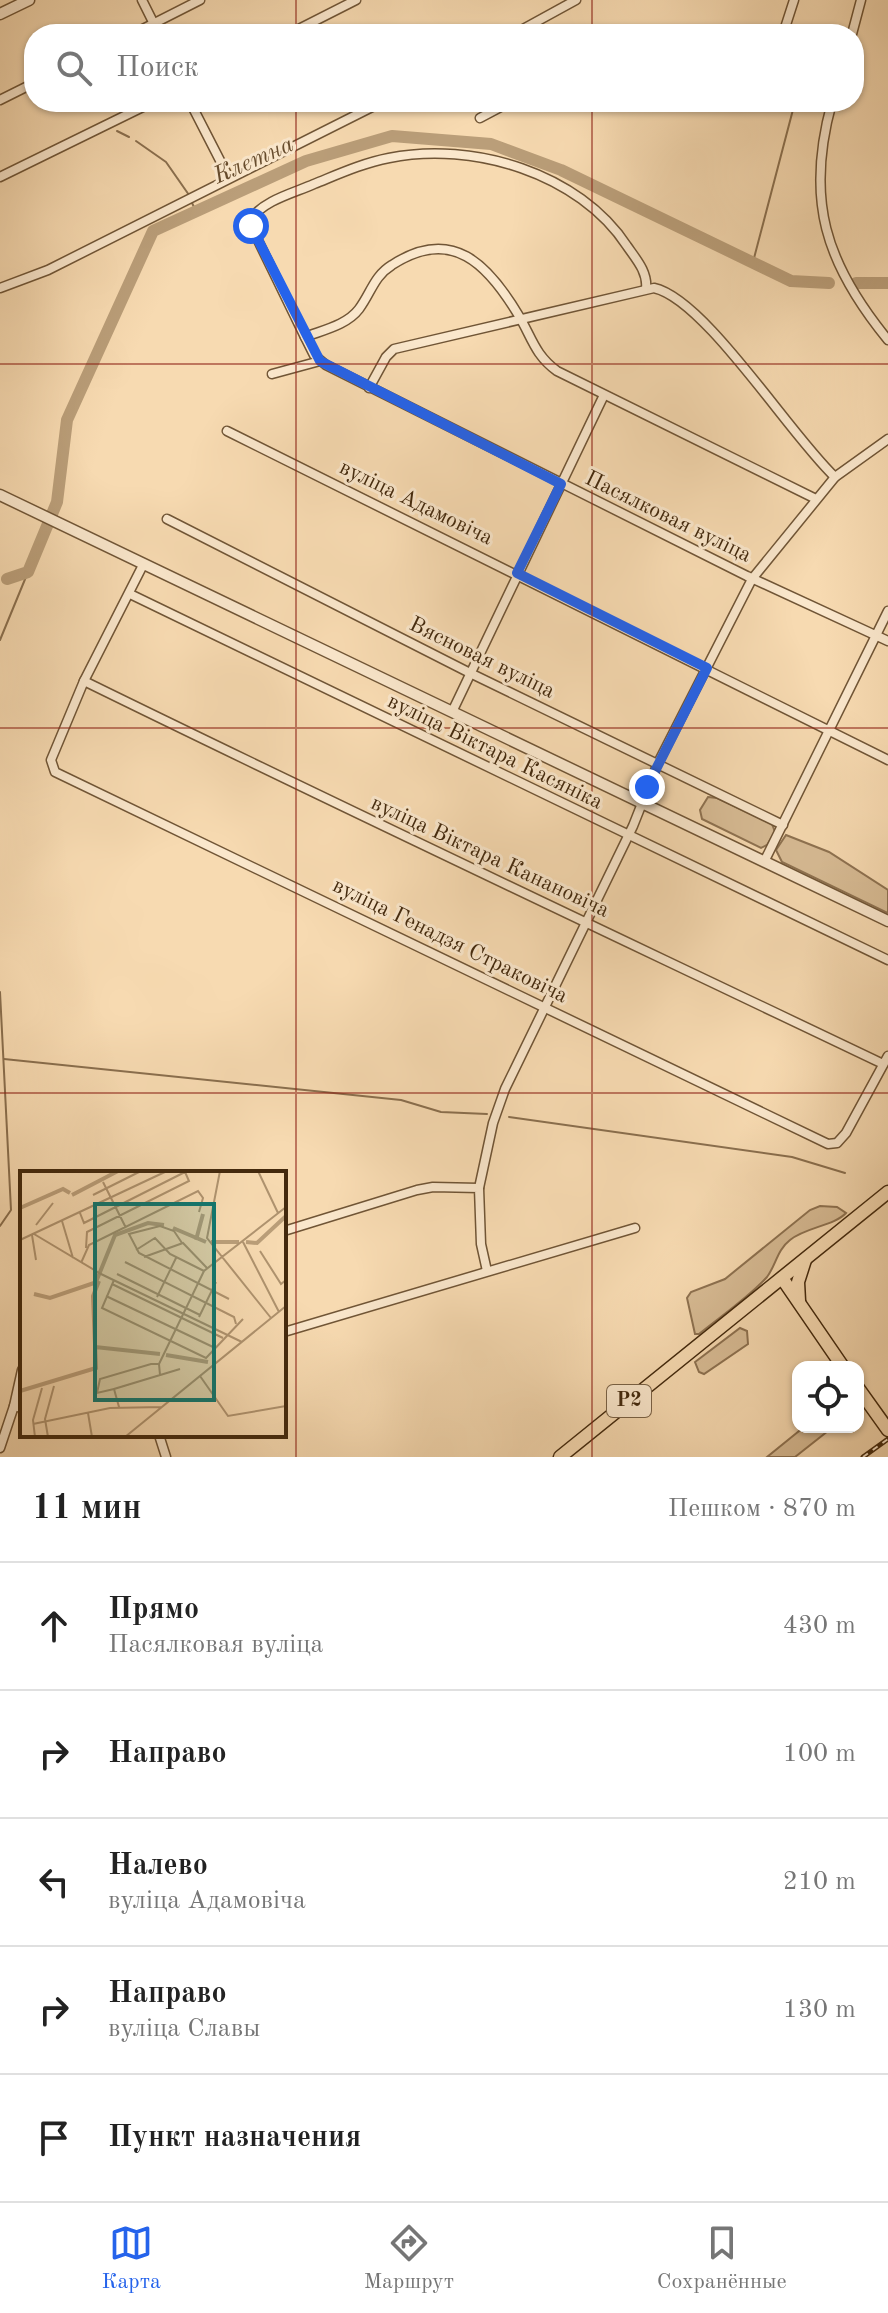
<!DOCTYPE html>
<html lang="ru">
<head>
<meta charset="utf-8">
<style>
  body { margin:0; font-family:"Old Standard TT",serif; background:#f2f2f2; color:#222 }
  .controls { position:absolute; right:24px; bottom:24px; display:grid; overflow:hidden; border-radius:16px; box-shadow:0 2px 6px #0004 }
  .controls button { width:72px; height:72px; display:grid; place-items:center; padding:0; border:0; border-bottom:2px solid #e0e0e0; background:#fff; color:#222; font:40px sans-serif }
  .stop { position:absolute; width:24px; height:24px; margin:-18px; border:6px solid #2563eb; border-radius:50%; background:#fff }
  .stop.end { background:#2563eb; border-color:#fff; box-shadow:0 2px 8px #0008 }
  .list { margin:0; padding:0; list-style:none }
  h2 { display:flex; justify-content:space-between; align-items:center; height:104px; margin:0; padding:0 32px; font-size:34px }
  h2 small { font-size:26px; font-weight:400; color:#767676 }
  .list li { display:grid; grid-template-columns:52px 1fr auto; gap:24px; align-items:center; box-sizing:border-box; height:128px; padding:0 32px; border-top:2px solid #e0e0e0 }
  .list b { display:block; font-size:30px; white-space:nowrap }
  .list p { margin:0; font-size:26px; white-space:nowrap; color:#767676 }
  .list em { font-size:26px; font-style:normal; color:#767676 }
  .icon { flex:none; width:44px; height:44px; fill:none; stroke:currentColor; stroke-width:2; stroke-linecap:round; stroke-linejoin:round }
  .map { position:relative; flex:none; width:888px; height:1457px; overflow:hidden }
  .search { position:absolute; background:#fff; box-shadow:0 2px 6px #0004; left:24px; right:24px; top:24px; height:88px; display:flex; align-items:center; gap:20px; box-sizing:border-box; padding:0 28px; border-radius:32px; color:#767676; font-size:30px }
  .sheet { height:744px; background:#fff }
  nav { display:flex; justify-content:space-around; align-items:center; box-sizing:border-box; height:112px; border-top:2px solid #e0e0e0; background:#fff; font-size:22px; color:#767676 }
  nav a { display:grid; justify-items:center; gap:4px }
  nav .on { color:#2563eb }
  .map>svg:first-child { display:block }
  .green { fill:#d8bc95; stroke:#8e7251; stroke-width:2 }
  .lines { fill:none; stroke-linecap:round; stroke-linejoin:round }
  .stream { stroke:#8a6f4e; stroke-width:2 }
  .river { stroke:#ba9e79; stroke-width:12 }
  .minor-casing { stroke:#705536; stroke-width:11 }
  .tertiary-casing { stroke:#705536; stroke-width:13 }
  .primary-casing { stroke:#43290d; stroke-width:15 }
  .minor { stroke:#fae7cc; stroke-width:8 }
  .tertiary { stroke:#fae7cc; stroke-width:10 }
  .primary { stroke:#f7dab1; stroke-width:12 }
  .rail-casing { stroke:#43290d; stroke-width:5 }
  .rail { stroke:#fae7cc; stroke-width:2; stroke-dasharray:6; stroke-linecap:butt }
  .route { stroke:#2563eb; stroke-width:10 }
  .grid { fill:none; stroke:#8f2418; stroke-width:2; stroke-opacity:0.55 }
  .labels { text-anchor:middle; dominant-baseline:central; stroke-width:6; stroke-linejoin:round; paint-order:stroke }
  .shield { fill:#fae7cc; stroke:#7a6246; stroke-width:2 }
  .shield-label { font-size:20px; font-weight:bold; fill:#43290d }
  .street-label { font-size:22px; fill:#43290d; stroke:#fae7cc }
  .water-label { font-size:24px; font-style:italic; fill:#674c2d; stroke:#fae7cc }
  .inset-river { fill:none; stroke:#ba9e79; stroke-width:4 }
  .inset-road { fill:none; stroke:#af936f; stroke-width:2 }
  .view { fill:#0f766e; fill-opacity:0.15; stroke:#0f766e; stroke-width:4 }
  .inset-edge { fill:none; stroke:#43290d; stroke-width:4 }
</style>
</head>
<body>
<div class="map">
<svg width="888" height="1457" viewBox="0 0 888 1457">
  <rect width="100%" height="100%" fill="#f7dab1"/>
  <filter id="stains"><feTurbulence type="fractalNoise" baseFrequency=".0025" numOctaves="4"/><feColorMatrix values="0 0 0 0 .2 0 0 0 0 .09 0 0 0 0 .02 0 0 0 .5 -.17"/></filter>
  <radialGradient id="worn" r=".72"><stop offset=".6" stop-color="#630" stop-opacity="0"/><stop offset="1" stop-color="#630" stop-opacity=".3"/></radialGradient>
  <g class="green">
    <polygon points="708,797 717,798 772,824 775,832 767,845 761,848 702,819 700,810"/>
    <polygon points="786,835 829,852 888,890 888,913 782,862 776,850"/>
    <path d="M820 1206 837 1207 846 1213C834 1226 806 1227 790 1240 777 1250 776 1265 767 1277 748 1298 721 1316 699 1334H695L687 1298 691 1292 725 1279 810 1210Z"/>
    <polygon points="740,1328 747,1331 748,1344 704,1374 699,1372 695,1362"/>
    <polygon points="804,1427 833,1427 795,1457 767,1457"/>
  </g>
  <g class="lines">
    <g class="stream">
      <polyline points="117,131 129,137"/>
      <polyline points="136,141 166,162 189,195"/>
      <polyline points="192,203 195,209"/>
      <polyline points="753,262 795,102"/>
      <polyline points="0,640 28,572"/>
      <polyline points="0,992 11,1210 0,1226"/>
      <polyline points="4,1059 401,1100 441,1112 487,1114"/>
      <polyline points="509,1117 792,1157 845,1173"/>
    </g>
    <g class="river">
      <polyline points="856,283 888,283"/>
      <polyline points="7,579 28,572 57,502 67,420 153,231 306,161 392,136 491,144 561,170 791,281 829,283"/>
    </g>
    <g class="minor-casing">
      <g id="minor">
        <polyline points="142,0 159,34"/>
        <polyline points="133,34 200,0"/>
        <polyline points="289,34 356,0"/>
        <polyline points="514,34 576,0"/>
        <polyline points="783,34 794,0"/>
        <polyline points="852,34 861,0"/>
        <polyline points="0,100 34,83"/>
        <polyline points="190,102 229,178"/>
        <path d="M832 102C805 199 825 263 888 340"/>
        <polyline points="480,118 510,102"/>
        <polyline points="0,177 153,102"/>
        <polyline points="0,288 48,270 382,102"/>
        <path d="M646 289C648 272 636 259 627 246 579 173 473 141 389 158 363 163 339 174 314 184 294 193 264 200 251 219V226L305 337 314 355 326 365 747 576 888 641"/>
        <path d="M305 337C323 330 347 325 359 309 371 293 374 276 392 265 452 226 488 264 519 316 532 338 535 355 557 371L816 499"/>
        <polyline points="272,374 320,361"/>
        <path d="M369 388 386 357 394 349 654 288C705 299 790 435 835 477"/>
        <polyline points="227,431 888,760"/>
        <polyline points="167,519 470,673 783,825"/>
        <polyline points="143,565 84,681 51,760 55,772 828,1144 837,1143 846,1133 888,1056"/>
        <polyline points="130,594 888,960"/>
        <path d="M84 681C349 811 615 936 881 1063"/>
        <polyline points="453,710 604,395"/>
        <polyline points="765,860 888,611"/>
        <polyline points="479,1188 493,1123 505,1089 633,826 658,763 752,579 835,477 888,439"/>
        <polyline points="284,1231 417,1190 433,1187 479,1188 481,1244 487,1271"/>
        <polyline points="284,1332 635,1228"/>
        <polyline points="22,1370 14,1406 22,1408"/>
        <polyline points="159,1435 166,1457"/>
        <polyline points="0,1448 14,1406"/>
      </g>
    </g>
    <g class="tertiary-casing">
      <g id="tertiary">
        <polyline points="0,14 29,0"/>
        <polyline points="0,495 888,921"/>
      </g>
    </g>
    <g class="primary-casing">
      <g id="primary">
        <polyline points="782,1278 843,1367"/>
        <polyline points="799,1301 798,1282 805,1260"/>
        <polyline points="858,1388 888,1430"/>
        <polyline points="560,1457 888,1192"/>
      </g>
    </g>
    <use href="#minor" class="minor"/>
    <use href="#tertiary" class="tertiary"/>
    <use href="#primary" class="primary"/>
    <g class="rail-casing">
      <polyline id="rail" points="863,1457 888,1439"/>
    </g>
    <use href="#rail" class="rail"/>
  </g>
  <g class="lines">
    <polyline class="route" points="251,226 320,361 561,484 517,573 707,668 647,787"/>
  </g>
  <path class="grid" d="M296 0V34M592 0V34M296 102V1457M592 102V1457M0 364H888M0 728H888M0 1093H888"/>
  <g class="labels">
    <rect class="shield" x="607" y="1385" width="44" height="32" rx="6"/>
    <g class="shield-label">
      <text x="629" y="1401">Р2</text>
    </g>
    <g class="street-label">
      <text transform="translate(416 503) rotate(26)">вуліца Адамовіча</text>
      <text transform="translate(668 517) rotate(26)">Пасялковая вуліца</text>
      <text transform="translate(482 658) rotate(26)">Вясновая вуліца</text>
      <text transform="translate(495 752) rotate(26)">вуліца Віктара Касяніка</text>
      <text transform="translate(490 857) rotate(25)">вуліца Віктара Канановіча</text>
      <text transform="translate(450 941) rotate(26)">вуліца Генадзя Страковіча</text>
    </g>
    <g class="water-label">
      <text transform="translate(254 161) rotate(-24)">Клетна</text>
    </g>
  </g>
  <g transform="translate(20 1171)">
    <rect width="266" height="266" fill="#f7dab1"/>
    <path class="inset-river" d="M52 24 98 0M0 37 43 18 50 22M153 57 186 71M176 69 183 43M191 71H219M226 71 237 72 266 45M76 111 95 64 128 52 144 54M14 123 30 127 74 112M75 176 140 183M146 184 188 191M0 220 76 197 73 125 79 110"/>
    <path class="inset-road" d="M200 0 187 67 251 147M238 0 258 42M83 11 106 57M73 24 121 0M60 42 64 52 167 0M42 50 53 87M16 54 33 32M14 63 81 103 222 171M12 64 16 89M0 69 147 0M223 71 259 141M162 72 154 60 140 55 109 63 119 82 209 128M66 77 67 61 169 10 165 1M116 79 135 67 150 83 184 100M240 80 261 113 266 109M124 86 163 72 187 97M105 91 214 146 216 153M61 92 69 74 178 20 183 27 179 41M97 103 180 144M94 109 82 137 186 187 223 148M92 113 203 167M86 125 193 176M137 126 156 87M179 146 196 111M139 193 184 100 266 36M180 205 208 245 266 235M94 218 77 222 80 208 131 193H139L140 204M99 236 94 218 160 198M68 242 72 266M13 253 90 237 142 236M15 266 13 249 22 217M28 266 25 248 34 215M105 266 266 135"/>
    <path class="view" d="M75 33H194V229H75Z"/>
    <rect width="266" height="266" class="inset-edge"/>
  </g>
  <rect width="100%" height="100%" filter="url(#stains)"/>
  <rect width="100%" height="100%" fill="url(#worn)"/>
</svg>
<div class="controls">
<button><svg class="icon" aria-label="locate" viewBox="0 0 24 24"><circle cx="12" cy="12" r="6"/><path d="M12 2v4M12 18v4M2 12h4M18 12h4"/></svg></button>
</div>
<div class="stop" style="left:251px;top:226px"></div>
<div class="stop end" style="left:647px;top:787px"></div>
<div class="search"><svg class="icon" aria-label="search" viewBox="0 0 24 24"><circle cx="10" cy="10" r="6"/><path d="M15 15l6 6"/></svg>Поиск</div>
</div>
<section class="sheet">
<h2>11 мин<small>Пешком · 870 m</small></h2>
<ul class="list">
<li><svg class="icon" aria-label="ahead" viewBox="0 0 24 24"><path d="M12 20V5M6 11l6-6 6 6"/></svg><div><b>Прямо</b><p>Пасялковая вуліца</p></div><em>430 m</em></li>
<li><svg class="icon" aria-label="right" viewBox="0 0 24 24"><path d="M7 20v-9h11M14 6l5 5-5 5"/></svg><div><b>Направо</b></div><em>100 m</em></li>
<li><svg class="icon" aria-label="left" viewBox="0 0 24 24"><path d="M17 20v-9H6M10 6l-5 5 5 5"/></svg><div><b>Налево</b><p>вуліца Адамовіча</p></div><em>210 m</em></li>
<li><svg class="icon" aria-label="right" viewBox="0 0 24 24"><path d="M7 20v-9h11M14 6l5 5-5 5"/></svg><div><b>Направо</b><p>вуліца Славы</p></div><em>130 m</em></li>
<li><svg class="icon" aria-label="arrive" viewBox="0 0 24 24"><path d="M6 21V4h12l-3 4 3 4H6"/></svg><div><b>Пункт назначения</b></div></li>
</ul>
</section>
<nav>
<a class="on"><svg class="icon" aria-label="map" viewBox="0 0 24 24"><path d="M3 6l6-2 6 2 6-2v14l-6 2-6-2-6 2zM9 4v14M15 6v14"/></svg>Карта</a>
<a><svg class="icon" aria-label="directions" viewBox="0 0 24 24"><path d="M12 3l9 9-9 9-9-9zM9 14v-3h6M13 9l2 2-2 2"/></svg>Маршрут</a>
<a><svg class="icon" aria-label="saved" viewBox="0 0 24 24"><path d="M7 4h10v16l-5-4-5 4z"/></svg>Сохранённые</a>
</nav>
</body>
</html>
